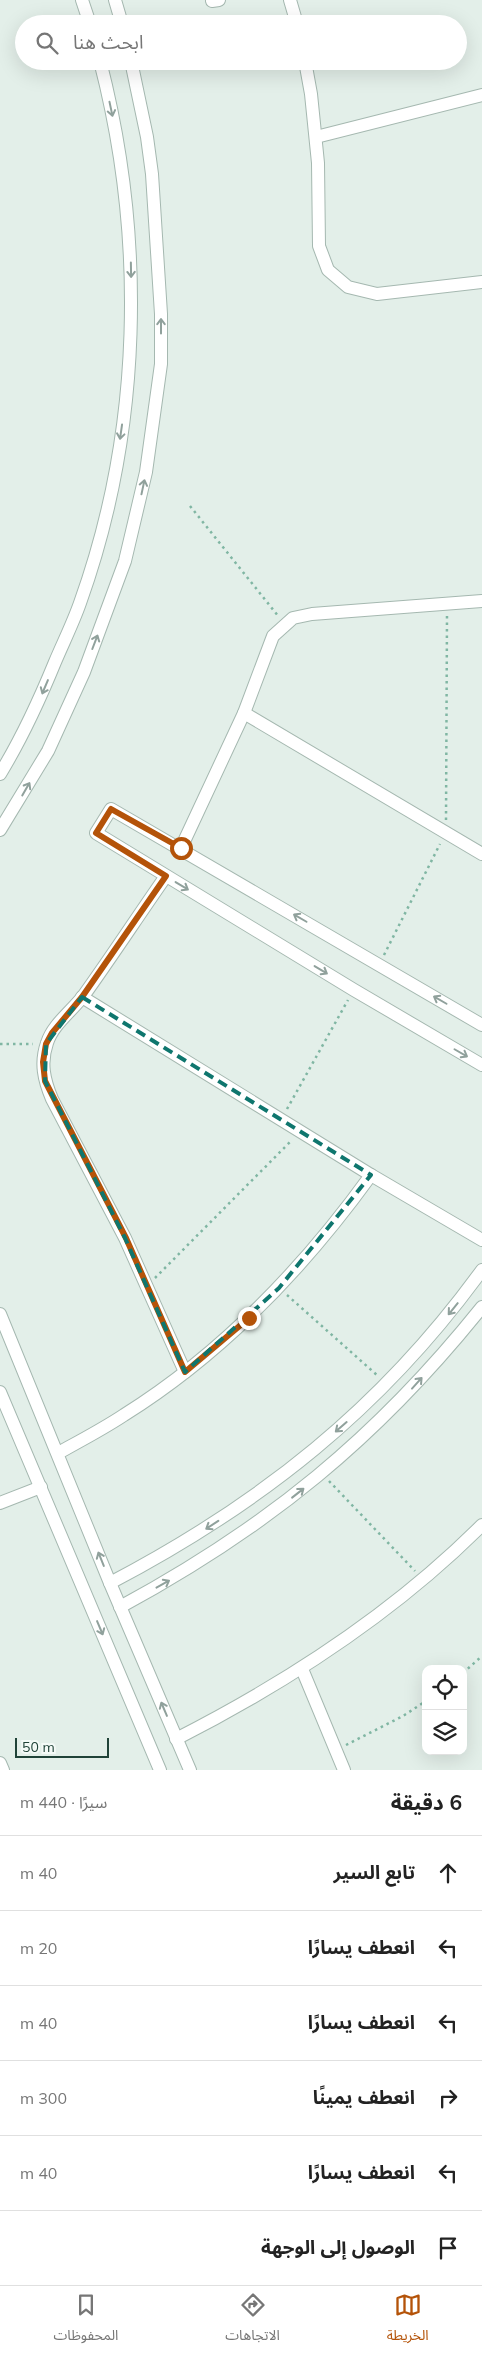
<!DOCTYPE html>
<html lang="ar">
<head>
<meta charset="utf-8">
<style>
  body { margin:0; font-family:Mulish,"Noto Sans Arabic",sans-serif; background:#f6f6f6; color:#222; direction:rtl }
  .controls { position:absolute; right:15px; bottom:15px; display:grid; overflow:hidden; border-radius:10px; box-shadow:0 5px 20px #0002 }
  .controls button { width:45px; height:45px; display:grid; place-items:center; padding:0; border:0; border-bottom:1px solid #e0e0e0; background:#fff; color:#222; font:25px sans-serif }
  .scale { position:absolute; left:15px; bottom:12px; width:94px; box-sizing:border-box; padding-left:5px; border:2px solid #204338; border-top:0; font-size:14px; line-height:18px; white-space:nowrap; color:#204338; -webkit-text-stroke:4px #f4faf7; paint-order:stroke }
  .stop { position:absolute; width:15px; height:15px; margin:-11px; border:4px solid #b45309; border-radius:50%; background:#fff }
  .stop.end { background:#b45309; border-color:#fff; box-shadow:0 1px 5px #0008 }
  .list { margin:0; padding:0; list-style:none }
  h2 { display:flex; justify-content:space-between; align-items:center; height:65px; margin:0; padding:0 20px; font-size:21px }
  h2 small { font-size:16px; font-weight:400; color:#767676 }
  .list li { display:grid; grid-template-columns:32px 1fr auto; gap:15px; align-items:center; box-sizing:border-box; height:75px; padding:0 20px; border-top:1px solid #e0e0e0 }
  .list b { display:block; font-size:19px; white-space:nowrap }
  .list em { font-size:16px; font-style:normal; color:#767676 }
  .icon { flex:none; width:28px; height:28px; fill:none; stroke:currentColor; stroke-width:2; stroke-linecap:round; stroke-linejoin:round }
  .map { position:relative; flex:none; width:482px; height:1770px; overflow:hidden; direction:ltr }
  .search { position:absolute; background:#fff; box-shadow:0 5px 20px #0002; left:15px; right:15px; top:15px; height:55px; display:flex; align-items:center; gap:12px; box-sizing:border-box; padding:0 18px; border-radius:28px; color:#767676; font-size:19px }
  .sheet { height:515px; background:#fff }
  nav { display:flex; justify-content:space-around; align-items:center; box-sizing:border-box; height:70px; border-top:1px solid #e0e0e0; background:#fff; font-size:14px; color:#767676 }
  nav a { display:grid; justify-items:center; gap:2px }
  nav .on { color:#b45309 }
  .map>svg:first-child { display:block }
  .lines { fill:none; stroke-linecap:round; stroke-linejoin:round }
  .minor-casing { stroke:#a5b8b0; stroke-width:14 }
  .path { stroke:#80b6a3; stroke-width:2.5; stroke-dasharray:2.5 4; stroke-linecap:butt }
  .minor { stroke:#fff; stroke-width:12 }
  .oneway { stroke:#90a19c }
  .route { stroke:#b45309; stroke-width:6 }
  .marked { fill:none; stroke:#0f766e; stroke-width:4; stroke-dasharray:10 6; stroke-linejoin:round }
</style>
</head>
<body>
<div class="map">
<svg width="482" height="1770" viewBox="0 0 482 1770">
  <rect width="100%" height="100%" fill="#e3efe9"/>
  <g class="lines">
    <g class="minor-casing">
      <g id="minor">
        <polyline points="82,0 90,24"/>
        <polyline points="115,0 122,24"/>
        <polyline points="290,0 297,24"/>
        <polyline points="212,1 219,0"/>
        <polyline points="305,61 311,94 318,163 319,246 328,270 348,287 377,294 482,282"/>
        <polyline points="316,137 482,95"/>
        <polyline points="244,713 482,854"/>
        <path d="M0 774C22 738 39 701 55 662 63 643 73 623 80 603 142 430 146 239 100 61"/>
        <polyline points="0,830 48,751 84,672 125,561 146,472 161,364 161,314 152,174 147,137 131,61"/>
        <polyline points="181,848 244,713 273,636 293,618 312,614 482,601"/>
        <path d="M166 876C138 916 112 956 84 995 72 1011 53 1024 47 1043 40 1063 44 1080 52 1099L125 1238 185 1372"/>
        <polyline points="82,997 371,1175 482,1240"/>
        <polyline points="482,1025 111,809 96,833 354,990 482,1065"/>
        <polyline points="0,1314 110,1583 190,1770"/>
        <polyline points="0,1392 160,1770"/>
        <path d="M58 1453C80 1441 103 1429 124 1415 223 1353 303 1269 371 1175"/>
        <polyline points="0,1503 41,1487"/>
        <path d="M110 1583C261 1504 382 1408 482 1270"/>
        <path d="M120 1607C268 1527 377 1438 482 1307"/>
        <polyline points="302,1669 344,1770"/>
        <path d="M176 1739C288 1682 393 1614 482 1525"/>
        <polyline points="0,1763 3,1770"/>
      </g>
    </g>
    <g class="path">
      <polyline points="190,506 279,617"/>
      <polyline points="446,820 447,615"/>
      <polyline points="384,955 440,844"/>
      <polyline points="0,1044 33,1044"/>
      <polyline points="287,1109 348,1000"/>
      <polyline points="155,1278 292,1140"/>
      <polyline points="287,1295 378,1376"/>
      <polyline points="329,1481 415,1571"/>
      <polyline points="463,1673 482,1656"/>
      <polyline points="346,1745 403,1716 426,1701"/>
    </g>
    <use href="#minor" class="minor"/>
  </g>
  <defs><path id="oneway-shaft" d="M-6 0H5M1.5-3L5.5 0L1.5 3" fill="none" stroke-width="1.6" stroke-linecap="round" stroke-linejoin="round" transform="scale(1.25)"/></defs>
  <g class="oneway">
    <use href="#oneway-shaft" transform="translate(111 109) rotate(78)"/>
    <use href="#oneway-shaft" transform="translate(131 270) rotate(89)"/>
    <use href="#oneway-shaft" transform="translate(161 326) rotate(-90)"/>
    <use href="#oneway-shaft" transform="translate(121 432) rotate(98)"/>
    <use href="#oneway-shaft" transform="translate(143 487) rotate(-78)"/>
    <use href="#oneway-shaft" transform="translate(95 642) rotate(-69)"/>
    <use href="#oneway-shaft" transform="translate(45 687) rotate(113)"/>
    <use href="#oneway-shaft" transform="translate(26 789) rotate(-60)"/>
    <use href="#oneway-shaft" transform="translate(182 886) rotate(31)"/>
    <use href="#oneway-shaft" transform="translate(300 918) rotate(-150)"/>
    <use href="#oneway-shaft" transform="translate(321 970) rotate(31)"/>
    <use href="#oneway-shaft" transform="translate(440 1000) rotate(-150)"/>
    <use href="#oneway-shaft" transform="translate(461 1053) rotate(30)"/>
    <use href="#oneway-shaft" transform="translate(453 1309) rotate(129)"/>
    <use href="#oneway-shaft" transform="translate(417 1383) rotate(-48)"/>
    <use href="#oneway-shaft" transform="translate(341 1427) rotate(139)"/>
    <use href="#oneway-shaft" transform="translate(298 1493) rotate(-38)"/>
    <use href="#oneway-shaft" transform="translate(212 1525) rotate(147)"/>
    <use href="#oneway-shaft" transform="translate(101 1559) rotate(-112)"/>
    <use href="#oneway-shaft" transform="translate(163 1584) rotate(-29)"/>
    <use href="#oneway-shaft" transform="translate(100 1628) rotate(67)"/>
    <use href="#oneway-shaft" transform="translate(164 1709) rotate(-113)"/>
  </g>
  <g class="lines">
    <polyline class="route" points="181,848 111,809 96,833 166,876 82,997 52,1033 46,1044 43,1062 45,1081 126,1238 185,1372 249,1318"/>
  </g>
  <path class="marked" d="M82 997 371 1175 279 1288 185 1372 125 1238 45 1081 46 1044Z"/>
</svg>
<div class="controls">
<button><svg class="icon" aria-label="locate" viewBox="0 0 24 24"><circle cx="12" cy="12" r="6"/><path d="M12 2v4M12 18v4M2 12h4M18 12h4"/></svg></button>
<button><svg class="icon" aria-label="layers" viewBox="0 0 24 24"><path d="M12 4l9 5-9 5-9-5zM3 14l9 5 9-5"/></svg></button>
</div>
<div class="scale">50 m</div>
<div class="stop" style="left:181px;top:848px"></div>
<div class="stop end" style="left:249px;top:1318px"></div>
<div class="search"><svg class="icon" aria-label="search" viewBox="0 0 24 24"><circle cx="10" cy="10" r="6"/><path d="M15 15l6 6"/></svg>ابحث هنا</div>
</div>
<section class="sheet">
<h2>6 دقيقة<small>سيرًا · 440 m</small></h2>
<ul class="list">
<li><svg class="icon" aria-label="ahead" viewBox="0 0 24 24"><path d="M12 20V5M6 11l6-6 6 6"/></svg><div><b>تابع السير</b></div><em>40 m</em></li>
<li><svg class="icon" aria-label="left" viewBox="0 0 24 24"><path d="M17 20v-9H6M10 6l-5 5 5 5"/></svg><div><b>انعطف يسارًا</b></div><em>20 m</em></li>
<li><svg class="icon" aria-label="left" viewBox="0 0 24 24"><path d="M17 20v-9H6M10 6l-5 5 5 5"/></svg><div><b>انعطف يسارًا</b></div><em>40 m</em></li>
<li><svg class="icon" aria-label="right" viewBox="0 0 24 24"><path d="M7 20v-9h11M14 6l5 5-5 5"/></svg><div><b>انعطف يمينًا</b></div><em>300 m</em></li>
<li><svg class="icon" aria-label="left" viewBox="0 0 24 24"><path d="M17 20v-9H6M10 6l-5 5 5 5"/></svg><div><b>انعطف يسارًا</b></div><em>40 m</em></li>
<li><svg class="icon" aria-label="arrive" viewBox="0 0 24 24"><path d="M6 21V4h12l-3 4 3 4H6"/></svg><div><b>الوصول إلى الوجهة</b></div></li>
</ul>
</section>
<nav>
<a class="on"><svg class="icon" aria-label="map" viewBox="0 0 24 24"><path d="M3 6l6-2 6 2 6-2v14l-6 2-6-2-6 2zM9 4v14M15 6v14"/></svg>الخريطة</a>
<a><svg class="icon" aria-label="directions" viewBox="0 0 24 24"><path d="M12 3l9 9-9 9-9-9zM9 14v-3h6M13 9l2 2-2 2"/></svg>الاتجاهات</a>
<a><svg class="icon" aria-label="saved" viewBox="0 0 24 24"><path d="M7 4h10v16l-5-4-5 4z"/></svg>المحفوظات</a>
</nav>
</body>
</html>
